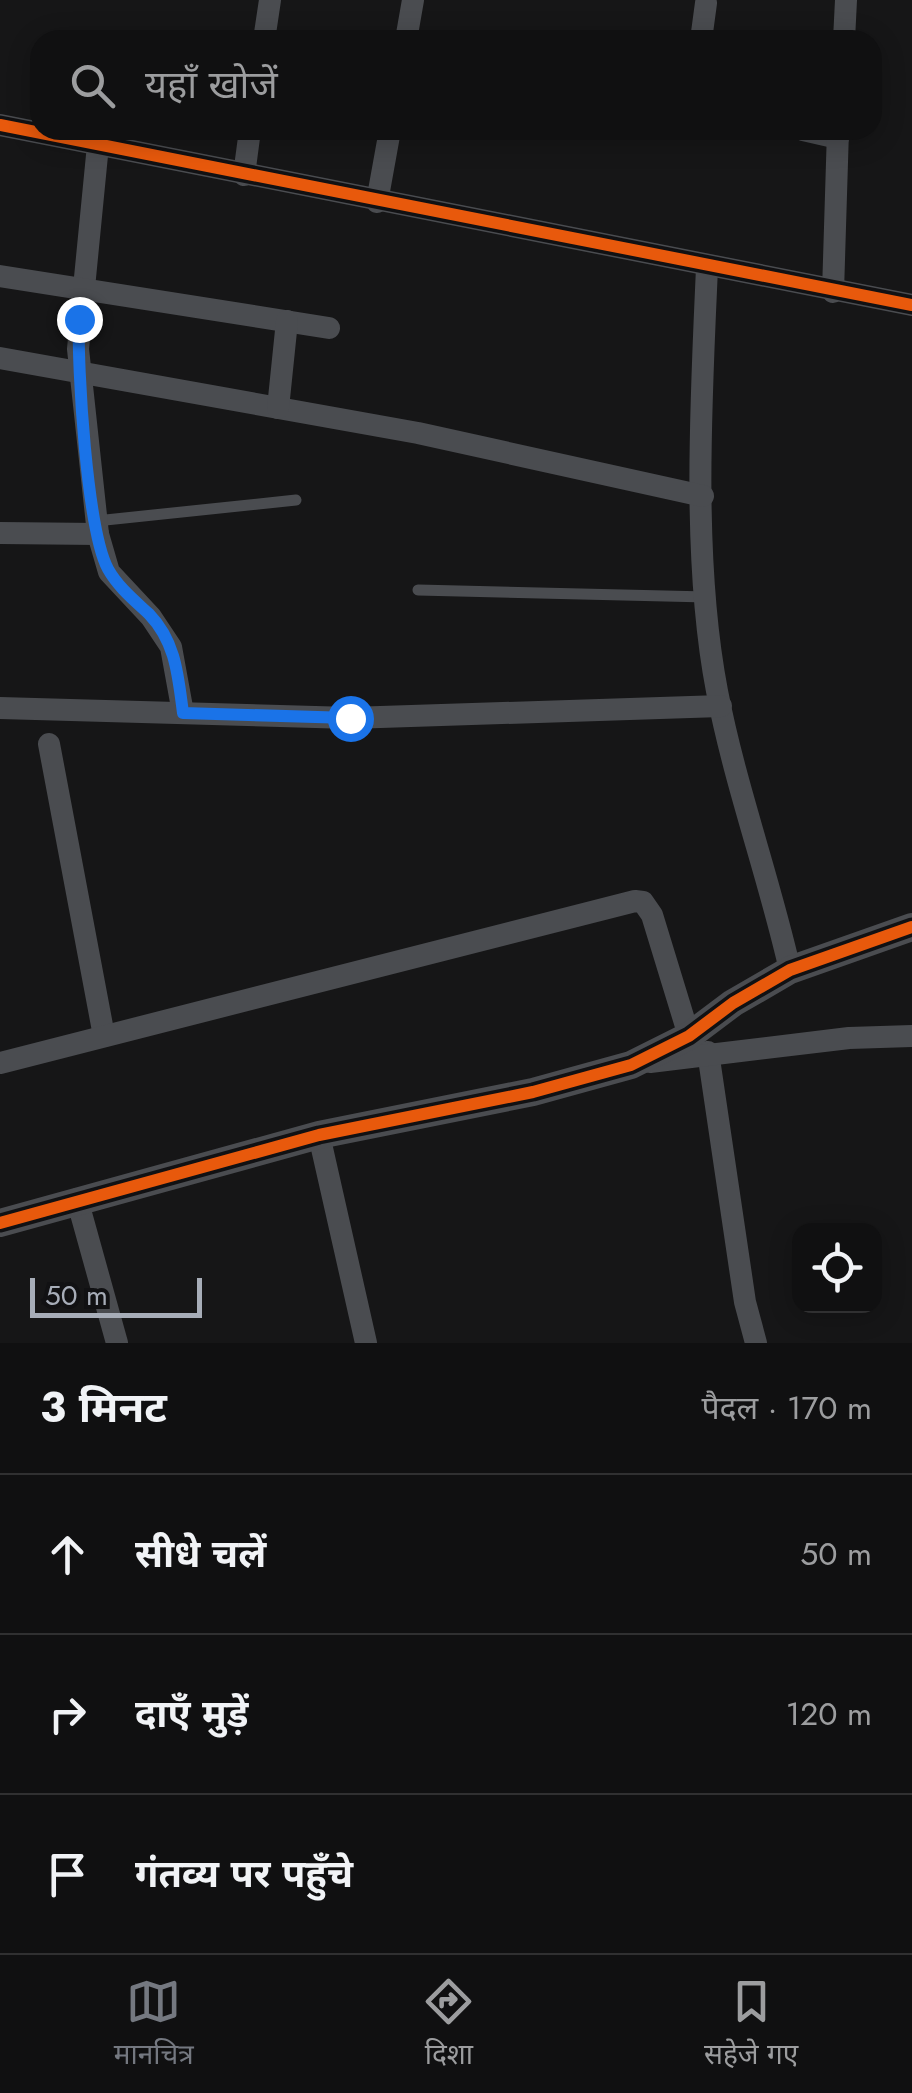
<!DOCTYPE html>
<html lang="hi">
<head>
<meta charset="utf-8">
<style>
  body { margin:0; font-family:Jost,"Noto Sans Devanagari",sans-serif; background:#19191a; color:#f1f3f6 }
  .controls { position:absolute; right:30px; bottom:30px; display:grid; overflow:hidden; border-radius:20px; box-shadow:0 5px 25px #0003 }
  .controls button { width:90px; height:90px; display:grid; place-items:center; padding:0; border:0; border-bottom:2px solid #303031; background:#101011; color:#f1f3f6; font:50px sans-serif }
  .scale { position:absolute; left:30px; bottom:25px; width:172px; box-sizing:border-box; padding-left:10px; border:5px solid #a7adb8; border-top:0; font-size:28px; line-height:35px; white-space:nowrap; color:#a7adb8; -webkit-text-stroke:8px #111113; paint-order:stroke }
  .stop { position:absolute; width:30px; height:30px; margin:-22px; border:8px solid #1a73e8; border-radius:50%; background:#fff }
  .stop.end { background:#1a73e8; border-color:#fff; box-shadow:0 2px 10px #0008 }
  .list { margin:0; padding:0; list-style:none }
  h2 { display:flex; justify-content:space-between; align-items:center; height:130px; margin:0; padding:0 40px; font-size:42px }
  h2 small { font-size:32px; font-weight:400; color:#9c9d9f }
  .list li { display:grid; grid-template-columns:65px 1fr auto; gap:30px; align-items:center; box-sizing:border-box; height:160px; padding:0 40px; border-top:2px solid #303031 }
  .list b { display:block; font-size:38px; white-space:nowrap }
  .list em { font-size:32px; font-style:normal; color:#9c9d9f }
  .icon { flex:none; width:55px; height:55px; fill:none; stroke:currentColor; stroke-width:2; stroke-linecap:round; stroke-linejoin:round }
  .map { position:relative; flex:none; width:912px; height:1343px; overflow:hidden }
  .search { position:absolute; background:#101011; box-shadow:0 5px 25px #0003; left:30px; right:30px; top:30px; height:110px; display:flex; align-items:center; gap:25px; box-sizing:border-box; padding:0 35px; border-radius:30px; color:#9c9d9f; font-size:38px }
  .sheet { height:610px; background:#101011 }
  nav { display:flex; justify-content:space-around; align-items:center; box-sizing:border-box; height:140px; border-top:2px solid #303031; background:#101011; font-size:28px; color:#9c9d9f }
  nav a { display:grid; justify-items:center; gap:5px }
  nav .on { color:#747880 }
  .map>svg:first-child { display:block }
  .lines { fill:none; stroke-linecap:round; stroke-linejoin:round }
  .service { stroke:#4a4c50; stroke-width:11 }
  .minor { stroke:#4a4c50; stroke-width:22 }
  .tertiary { stroke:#4a4c50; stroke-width:28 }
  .cycleway-casing { stroke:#111113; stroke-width:19 }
  .cycleway { stroke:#e8590c; stroke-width:12 }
  .route { stroke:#1a73e8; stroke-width:12 }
</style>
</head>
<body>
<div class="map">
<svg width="912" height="1343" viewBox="0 0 912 1343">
  <rect width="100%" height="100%" fill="#161617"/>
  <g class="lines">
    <g class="service">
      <polyline points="96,521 296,500"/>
      <polyline points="418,590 707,597"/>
    </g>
    <g class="minor">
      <polyline points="264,40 270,0"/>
      <polyline points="406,40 413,0"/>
      <polyline points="701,40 706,3"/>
      <polyline points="844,40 846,0"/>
      <polyline points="0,125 912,305"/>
      <polyline points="803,130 838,138"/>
      <polyline points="98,145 78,349 98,534 109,572 151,617 171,647 183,713"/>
      <polyline points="244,175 250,130"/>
      <polyline points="377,202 390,130"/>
      <path d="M707 268C701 401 692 561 717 691 735 785 769 877 790 970"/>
      <polyline points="0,276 329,328"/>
      <polyline points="833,292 838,130"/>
      <polyline points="0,358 418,433 703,496"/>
      <polyline points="278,408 287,321"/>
      <polyline points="0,533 98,534"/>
      <polyline points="0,708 350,718 721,706"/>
      <polyline points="49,744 104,1036"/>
      <polyline points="708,1052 745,1302 756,1343"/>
      <polyline points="650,1062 849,1038 912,1036"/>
      <polyline points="0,1063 635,901 643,902 652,915 689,1036"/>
      <polyline points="319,1135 366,1343"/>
      <polyline points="77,1199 117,1343"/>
    </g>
    <polyline class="tertiary" points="0,1223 319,1135 533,1092 631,1065 689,1036 733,1003 790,970 912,927"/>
    <g class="cycleway-casing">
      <g id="cycleway">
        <polyline points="0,125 912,305"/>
        <polyline points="0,1223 319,1135 533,1092 631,1065 689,1036 733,1003 790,970 912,927"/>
      </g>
    </g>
    <use href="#cycleway" class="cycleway"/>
  </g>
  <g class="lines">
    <path class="route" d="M79 319C77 367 87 530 108 569 118 587 134 600 149 614 176 642 178 676 183 713L350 718"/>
  </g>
</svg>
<div class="controls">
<button><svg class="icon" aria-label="locate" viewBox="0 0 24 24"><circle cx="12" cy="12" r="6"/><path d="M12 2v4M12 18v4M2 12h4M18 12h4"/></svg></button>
</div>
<div class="scale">50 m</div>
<div class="stop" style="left:350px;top:718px"></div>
<div class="stop end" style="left:79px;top:319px"></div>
<div class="search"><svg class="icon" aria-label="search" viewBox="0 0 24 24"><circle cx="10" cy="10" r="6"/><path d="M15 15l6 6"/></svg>यहाँ खोजें</div>
</div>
<section class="sheet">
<h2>3 मिनट<small>पैदल · 170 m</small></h2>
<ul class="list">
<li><svg class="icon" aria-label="ahead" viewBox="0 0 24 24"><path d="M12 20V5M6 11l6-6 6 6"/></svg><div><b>सीधे चलें</b></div><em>50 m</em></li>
<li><svg class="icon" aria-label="right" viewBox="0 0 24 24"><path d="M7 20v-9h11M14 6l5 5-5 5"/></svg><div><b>दाएँ मुड़ें</b></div><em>120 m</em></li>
<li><svg class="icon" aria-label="arrive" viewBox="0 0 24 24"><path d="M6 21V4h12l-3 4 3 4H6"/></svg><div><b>गंतव्य पर पहुँचे</b></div></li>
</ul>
</section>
<nav>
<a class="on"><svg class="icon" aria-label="map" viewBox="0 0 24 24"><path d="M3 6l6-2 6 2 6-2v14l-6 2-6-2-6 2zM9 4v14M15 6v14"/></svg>मानचित्र</a>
<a><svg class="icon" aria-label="directions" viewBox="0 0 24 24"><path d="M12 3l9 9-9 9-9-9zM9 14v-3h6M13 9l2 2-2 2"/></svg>दिशा</a>
<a><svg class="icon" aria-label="saved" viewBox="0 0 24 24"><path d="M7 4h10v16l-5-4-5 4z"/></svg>सहेजे गए</a>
</nav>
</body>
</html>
